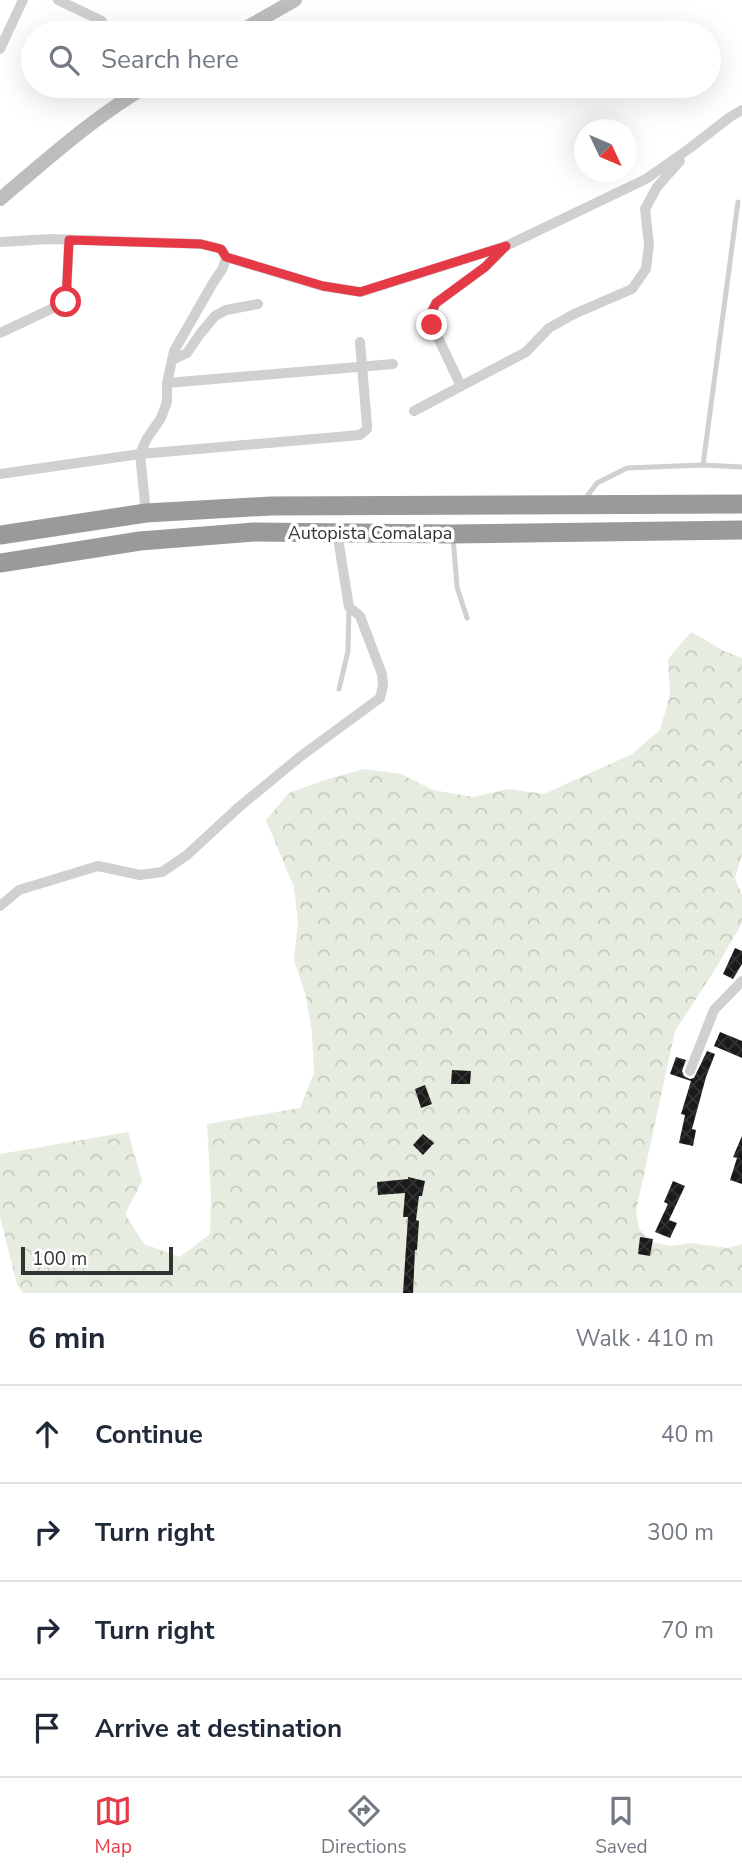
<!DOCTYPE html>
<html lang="en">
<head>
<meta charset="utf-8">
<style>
  body { margin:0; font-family:"Nunito Sans",sans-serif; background:#f2f2f3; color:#1f2937 }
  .compass { position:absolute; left:574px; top:119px; width:63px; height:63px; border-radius:50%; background:#fff; box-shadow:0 7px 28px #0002; rotate:134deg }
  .scale { position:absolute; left:21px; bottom:18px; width:152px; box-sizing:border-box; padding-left:7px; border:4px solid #333; border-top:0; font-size:19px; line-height:24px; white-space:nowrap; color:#333; -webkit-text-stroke:5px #fff; paint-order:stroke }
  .stop { position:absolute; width:21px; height:21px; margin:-16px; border:5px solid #e63946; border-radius:50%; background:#fff }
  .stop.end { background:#e63946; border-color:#fff; box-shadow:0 2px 7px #0008 }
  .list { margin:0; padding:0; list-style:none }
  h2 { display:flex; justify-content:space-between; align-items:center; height:91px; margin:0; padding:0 28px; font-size:30px }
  h2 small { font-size:23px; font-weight:400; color:#747a83 }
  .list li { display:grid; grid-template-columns:46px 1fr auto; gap:21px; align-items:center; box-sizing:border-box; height:98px; padding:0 28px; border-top:2px solid #e0e1e3 }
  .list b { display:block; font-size:26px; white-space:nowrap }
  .list em { font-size:23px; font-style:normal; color:#747a83 }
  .icon { flex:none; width:38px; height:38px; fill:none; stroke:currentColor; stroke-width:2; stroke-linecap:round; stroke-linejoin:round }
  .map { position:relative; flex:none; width:742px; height:1293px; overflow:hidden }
  .search { position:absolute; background:#fff; box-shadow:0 7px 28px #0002; left:21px; right:21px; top:21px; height:77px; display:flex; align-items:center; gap:18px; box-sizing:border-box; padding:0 24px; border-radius:38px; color:#747a83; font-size:26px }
  .sheet { height:483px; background:#fff }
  nav { display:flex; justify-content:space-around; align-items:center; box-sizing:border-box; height:98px; border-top:2px solid #e0e1e3; background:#fff; font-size:19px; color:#747a83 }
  nav a { display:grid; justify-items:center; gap:4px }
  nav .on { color:#e63946 }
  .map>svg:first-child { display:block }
  .forest { fill:url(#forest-crowns) }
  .building { fill:url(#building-cross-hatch) }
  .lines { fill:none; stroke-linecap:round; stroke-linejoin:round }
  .lane { stroke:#d0d0d0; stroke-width:5 }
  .street { stroke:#d0d0d0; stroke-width:10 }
  .secondary { stroke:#bdbdbd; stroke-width:14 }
  .highway { stroke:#9a9a9a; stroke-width:19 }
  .route { stroke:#e63946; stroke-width:9 }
  .labels { text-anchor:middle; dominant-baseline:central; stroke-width:7; stroke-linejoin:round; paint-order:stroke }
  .street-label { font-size:18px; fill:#333; stroke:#fff }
</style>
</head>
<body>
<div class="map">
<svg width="742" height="1293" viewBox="0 0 742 1293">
  <defs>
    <pattern id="forest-crowns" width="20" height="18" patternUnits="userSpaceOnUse" patternTransform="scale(1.75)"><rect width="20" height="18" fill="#e6ecdf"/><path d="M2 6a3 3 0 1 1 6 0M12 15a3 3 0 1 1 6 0" fill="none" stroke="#c6cbc0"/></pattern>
    <pattern id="building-cross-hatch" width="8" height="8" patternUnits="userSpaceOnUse" patternTransform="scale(1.75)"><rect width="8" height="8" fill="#1a1a1a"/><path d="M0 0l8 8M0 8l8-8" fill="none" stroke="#333"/></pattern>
  </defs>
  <rect width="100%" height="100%" fill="#fff"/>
  <polygon class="forest" points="691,632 724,651 742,658 742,855 735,878 742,895 742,923 716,968 675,1031 636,1211 639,1229 652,1242 671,1246 690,1243 728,1248 742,1244 742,1293 23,1293 17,1284 0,1217 0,1154 128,1132 142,1181 125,1214 144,1244 180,1257 210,1234 211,1197 207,1124 300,1108 314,1073 312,1032 306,996 294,960 298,923 294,887 266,820 289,793 328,779 364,769 401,774 433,790 473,797 508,789 544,794 632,754 660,730 670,695 668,659"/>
  <g class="building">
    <polygon points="735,948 742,951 742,964 733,979 723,974"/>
    <polygon points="720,1032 742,1041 742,1058 714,1046"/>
    <polygon points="707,1051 715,1054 706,1077 692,1129 696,1130 693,1146 679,1143 685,1115 681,1114 691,1081 670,1074 676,1057 686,1060 682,1071 684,1076 690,1079 694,1078"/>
    <polygon points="452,1070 471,1071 470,1084 451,1084"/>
    <polygon points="425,1085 432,1104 421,1108 415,1089"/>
    <polygon points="423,1134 434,1143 423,1155 413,1145"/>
    <polygon points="742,1136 742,1184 730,1180 737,1158 733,1157"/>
    <polygon points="408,1177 425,1181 422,1196 419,1196 416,1220 419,1221 417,1250 415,1250 413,1293 403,1293 408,1217 403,1217 405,1193 378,1195 377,1182 408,1179"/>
    <polygon points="673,1181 685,1186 669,1220 677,1223 670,1238 655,1232 668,1204 664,1202"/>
    <polygon points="640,1237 653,1239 650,1256 638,1254"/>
  </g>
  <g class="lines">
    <g class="lane">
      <polyline points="703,465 738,202"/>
      <polyline points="585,499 597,483 627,468 703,465 742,467"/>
      <polyline points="453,537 457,587 467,618"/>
      <polyline points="339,689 348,651 349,607"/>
    </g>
    <g class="street">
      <polyline points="58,0 102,21"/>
      <polyline points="0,49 23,0"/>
      <polyline points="0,242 50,239 201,244 221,249 226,257 223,268 213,283 174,351 167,383 167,402 161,418 146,440 140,454 146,513"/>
      <polyline points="226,257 322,286 361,292 506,246 646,179 690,148 730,117 742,110"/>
      <polyline points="0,333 66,302 69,240"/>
      <polyline points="172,360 187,353 200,334 215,316 226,310 258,304"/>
      <polyline points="167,383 393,364"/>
      <polyline points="461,386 432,325 431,313 436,303 485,267 505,247"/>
      <polyline points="414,411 526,352 549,328 574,314 632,289 646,269 649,245 645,209 657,187 680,161"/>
      <polyline points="0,474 140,454 360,435 367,429 367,425 360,342"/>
      <polyline points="0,906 19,890 98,866 140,875 162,872 187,855 239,807 301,756 380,698 383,685 382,674 360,616 349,607 337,532"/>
      <polyline points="690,1071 714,1010 742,981"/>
    </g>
    <g class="secondary">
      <polyline points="237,33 295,0"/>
      <path d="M0 199C48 159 94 117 147 86"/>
    </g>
    <g class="highway">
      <polyline points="0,535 146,513 271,506 742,504"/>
      <polyline points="0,563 140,541 254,532 453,534 742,530"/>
    </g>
  </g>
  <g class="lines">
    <polyline class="route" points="66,302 69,240 201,244 221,249 226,257 323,286 360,292 506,246 485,267 436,303 431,313 432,325"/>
  </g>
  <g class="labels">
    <g class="street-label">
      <text x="370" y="533">Autopista Comalapa</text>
    </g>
  </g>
</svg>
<svg class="compass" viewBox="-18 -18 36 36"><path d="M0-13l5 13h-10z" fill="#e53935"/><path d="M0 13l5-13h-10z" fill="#747a83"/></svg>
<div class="scale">100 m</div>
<div class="stop" style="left:66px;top:302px"></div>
<div class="stop end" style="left:432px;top:325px"></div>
<div class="search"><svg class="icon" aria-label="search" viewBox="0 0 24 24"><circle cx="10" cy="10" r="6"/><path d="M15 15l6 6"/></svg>Search here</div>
</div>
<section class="sheet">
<h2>6 min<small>Walk · 410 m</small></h2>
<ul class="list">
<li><svg class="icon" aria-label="ahead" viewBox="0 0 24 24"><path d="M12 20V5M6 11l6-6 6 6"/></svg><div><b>Continue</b></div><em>40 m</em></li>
<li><svg class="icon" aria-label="right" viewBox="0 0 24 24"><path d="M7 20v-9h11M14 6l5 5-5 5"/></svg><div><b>Turn right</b></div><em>300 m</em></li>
<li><svg class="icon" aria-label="right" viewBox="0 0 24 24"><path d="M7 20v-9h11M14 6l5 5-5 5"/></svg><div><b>Turn right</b></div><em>70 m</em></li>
<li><svg class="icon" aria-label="arrive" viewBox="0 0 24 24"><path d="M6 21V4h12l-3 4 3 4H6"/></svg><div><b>Arrive at destination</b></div></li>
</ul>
</section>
<nav>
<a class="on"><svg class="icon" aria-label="map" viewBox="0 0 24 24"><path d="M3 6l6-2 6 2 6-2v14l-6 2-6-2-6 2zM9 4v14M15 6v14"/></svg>Map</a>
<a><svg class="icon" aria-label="directions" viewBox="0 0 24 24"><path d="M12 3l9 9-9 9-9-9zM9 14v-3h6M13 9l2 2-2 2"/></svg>Directions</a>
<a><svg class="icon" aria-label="saved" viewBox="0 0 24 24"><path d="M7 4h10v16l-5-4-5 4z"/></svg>Saved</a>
</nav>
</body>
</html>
